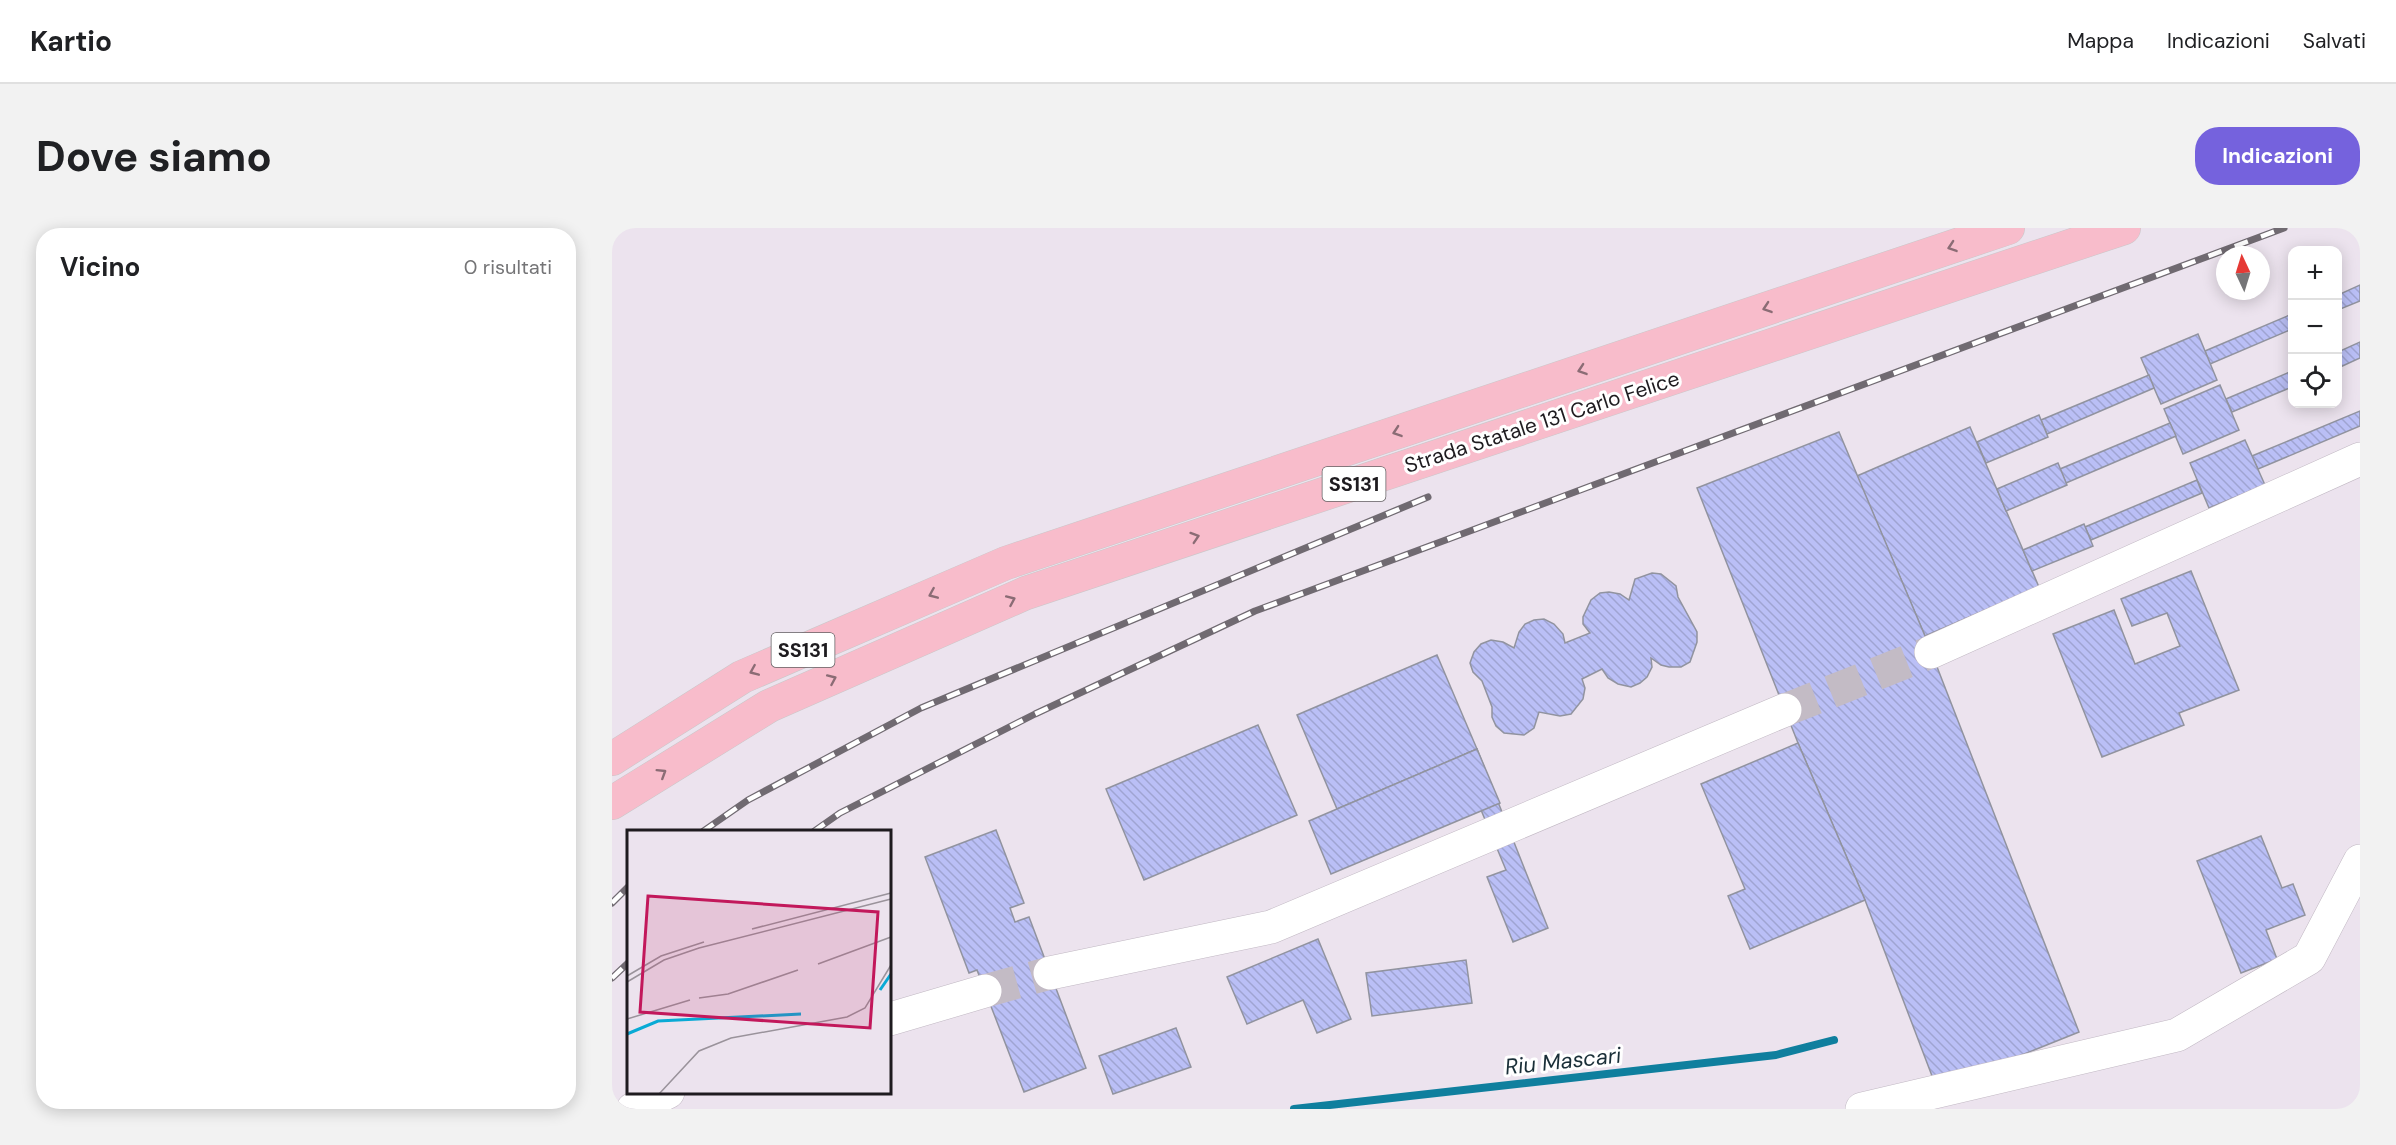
<!DOCTYPE html>
<html lang="it">
<head>
<meta charset="utf-8">
<style>
  body { margin:0; font-family:"DM Sans",sans-serif; background:#f2f2f2; color:#202124 }
  .controls { position:absolute; right:18px; top:18px; display:grid; overflow:hidden; border-radius:12px; box-shadow:0 3px 15px #0003 }
  .controls button { width:54px; height:54px; display:grid; place-items:center; padding:0; border:0; border-bottom:2px solid #e0e0e0; background:#fff; color:#202124; font:30px sans-serif }
  .compass { position:absolute; left:1604px; top:18px; width:54px; height:54px; border-radius:50%; background:#fff; box-shadow:0 3px 15px #0003; rotate:356deg }
  .list { margin:0; padding:0; list-style:none }
  h2 { display:flex; justify-content:space-between; align-items:center; height:78px; margin:0; padding:0 24px; font-size:26px }
  h2 small { font-size:20px; font-weight:400; color:#757577 }
  .icon { flex:none; width:33px; height:33px; fill:none; stroke:currentColor; stroke-width:2; stroke-linecap:round; stroke-linejoin:round }
  .map { position:relative; flex:none; width:1748px; height:881px; overflow:hidden; border-radius:24px }
  header { display:flex; align-items:center; gap:36px; box-sizing:border-box; height:84px; padding:0 30px; background:#fff; border-bottom:2px solid #e0e0e0 }
  header strong { font-size:28px }
  nav { display:flex; gap:33px; margin-inline-start:auto; font-size:21px }
  .intro { display:flex; align-items:center; justify-content:space-between; box-sizing:border-box; height:144px; padding:0 36px }
  h1 { margin:0; font-size:42px }
  .button { padding:15px 27px; border-radius:24px; background:#7562dd; color:#fff; font-size:21px; font-weight:700 }
  main { display:flex; gap:36px; padding:0 36px }
  aside { flex:1; background:#fff; border-radius:24px; box-shadow:0 3px 15px #0003 }
  .map>svg:first-child { display:block }
  .lines { fill:none; stroke-linecap:round; stroke-linejoin:round }
  .stream { stroke:#0f7f9e; stroke-width:8 }
  .building { fill:url(#building-back-hatch); stroke:#91939f; stroke-width:1.5 }
  .minor-tunnel { stroke:#c3bbc5; stroke-width:33; stroke-dasharray:33 16; stroke-linecap:butt }
  .minor-casing { stroke:#c1b8c3; stroke-width:34 }
  .highway-casing { stroke:#c9c8c9; stroke-width:34 }
  .minor { stroke:#fff; stroke-width:33 }
  .highway { stroke:#f8bccb; stroke-width:33 }
  .rail-casing { stroke:#706a71; stroke-width:7 }
  .rail { stroke:#fff; stroke-width:4.5; stroke-dasharray:14; stroke-linecap:butt }
  .oneway { stroke:#8b6c75 }
  .labels { text-anchor:middle; dominant-baseline:central; stroke-width:6; stroke-linejoin:round; paint-order:stroke }
  .shield { fill:#fff; stroke:#625f62; stroke-width:1.5 }
  .shield-label { font-size:20px; font-weight:bold; fill:#1e1b1f }
  .street-label { font-size:21px; fill:#1e1b1f; stroke:#fff }
  .water-label { font-size:22px; font-style:italic; fill:#1a2f38; stroke:#fff }
  .inset-river { fill:none; stroke:#09aad5; stroke-width:3 }
  .inset-road { fill:none; stroke:#9a939b; stroke-width:1.5 }
  .view { fill:#c2185b; fill-opacity:0.15; stroke:#c2185b; stroke-width:3 }
  .inset-edge { fill:none; stroke:#1e1b1f; stroke-width:3 }
</style>
</head>
<body>
<header>
<strong>Kartio</strong>
<nav><a>Mappa</a><a>Indicazioni</a><a>Salvati</a></nav>
</header>
<div class="intro"><h1>Dove siamo</h1><a class="button">Indicazioni</a></div>
<main>
<aside>
<h2>Vicino<small>0 risultati</small></h2>
<ul class="list">
</ul>
</aside>
<div class="map">
<svg width="1748" height="881" viewBox="0 0 1748 881">
  <defs>
    <pattern id="building-back-hatch" width="6" height="6" patternUnits="userSpaceOnUse" patternTransform="scale(1.5)"><rect width="6" height="6" fill="#babff6"/><path d="M-1 5l2 2M0 0l6 6M5-1l2 2" fill="none" stroke="#9fa4d2"/></pattern>
  </defs>
  <rect width="100%" height="100%" fill="#ece3ee"/>
  <g class="lines">
    <polyline class="stream" points="682,881 1164,827 1222,812"/>
  </g>
  <g class="building">
    <polygon points="1748,57 1748,73 1726,82 1726,67"/>
    <polygon points="1680,86 1680,101 1598,136 1593,123"/>
    <polygon points="1586,106 1605,152 1549,176 1529,130"/>
    <polygon points="1748,114 1748,130 1726,140 1726,124"/>
    <polygon points="1680,143 1680,159 1620,184 1614,171"/>
    <polygon points="1537,147 1542,160 1435,206 1429,192"/>
    <polygon points="1608,157 1627,202 1571,226 1552,181"/>
    <polygon points="1748,183 1748,198 1646,241 1640,228"/>
    <polygon points="1427,187 1436,209 1374,235 1365,214"/>
    <polygon points="1558,195 1564,208 1454,255 1448,241"/>
    <polygon points="1358,199 1427,359 1313,408 1245,248"/>
    <polygon points="1227,204 1313,408 1467,804 1325,861 1253,672 1186,515 1085,260"/>
    <polygon points="1633,212 1653,257 1597,280 1578,235"/>
    <polygon points="1446,235 1455,257 1394,283 1385,261"/>
    <polygon points="1585,252 1590,265 1479,312 1473,299"/>
    <polygon points="1472,296 1481,318 1420,343 1411,322"/>
    <polygon points="1579,343 1627,462 1567,485 1572,497 1490,529 1441,406 1502,382 1523,436 1568,418 1555,385 1520,398 1509,371"/>
    <polygon points="1040,345 1049,346 1064,358 1066,369 1085,404 1085,414 1078,434 1069,439 1057,439 1049,437 1039,430 1040,439 1035,449 1028,455 1019,459 1006,456 996,450 990,441 970,451 973,460 971,471 959,486 948,488 927,484 922,500 912,507 892,505 884,498 880,489 880,479 870,453 861,444 858,435 862,424 869,416 879,412 891,414 902,420 907,404 913,396 922,392 932,391 942,396 951,406 953,415 978,405 971,396 971,389 979,372 988,365 997,364 1008,366 1017,372 1023,351"/>
    <polygon points="825,427 865,521 725,581 685,487"/>
    <polygon points="646,497 685,587 532,652 494,561"/>
    <polygon points="1186,515 1253,672 1138,721 1116,668 1133,661 1089,556"/>
    <polygon points="865,521 936,700 901,714 875,649 894,642 847,529"/>
    <polygon points="865,521 888,575 719,646 697,593"/>
    <polygon points="384,602 412,675 398,680 403,694 417,689 474,840 412,864 365,742 357,745 313,629"/>
    <polygon points="1649,608 1670,660 1681,656 1693,687 1654,702 1665,731 1629,745 1585,633"/>
    <polygon points="706,711 739,791 705,805 691,772 635,796 615,749"/>
    <polygon points="854,732 860,775 760,788 754,745"/>
    <polygon points="564,800 579,839 501,866 487,828"/>
  </g>
  <g class="lines">
    <g class="minor-tunnel">
      <polyline points="1173,482 1319,424"/>
      <polyline points="373,763 438,745"/>
    </g>
    <g class="minor-casing">
      <g id="minor">
        <polyline points="1319,424 1748,231"/>
        <polyline points="438,745 659,699 1173,482"/>
        <polyline points="278,791 373,763"/>
        <polyline points="21,881 56,864"/>
        <polyline points="1250,881 1565,807 1697,730 1748,633"/>
      </g>
    </g>
    <g class="highway-casing">
      <g id="highway">
        <polyline points="0,531 130,449 394,335 1396,0"/>
        <polyline points="0,575 157,478 414,365 1512,0"/>
      </g>
    </g>
    <use href="#minor" class="minor"/>
    <use href="#highway" class="highway"/>
    <g class="rail-casing">
      <g id="rail">
        <polyline points="90,604 136,572 309,480 816,269"/>
        <polyline points="201,604 228,585 423,486 643,383 1672,0"/>
        <polyline points="0,675 16,659"/>
        <polyline points="0,750 16,735"/>
      </g>
    </g>
    <use href="#rail" class="rail"/>
  </g>
  <defs><path id="oneway-chevron" d="M-2-3.5L2.5 0L-2 3.5" fill="none" stroke-width="1.6" stroke-linecap="round" stroke-linejoin="round" transform="scale(1.5)"/></defs>
  <g class="oneway">
    <use href="#oneway-chevron" transform="translate(1340 19) rotate(161)"/>
    <use href="#oneway-chevron" transform="translate(1155 80) rotate(161)"/>
    <use href="#oneway-chevron" transform="translate(970 142) rotate(161)"/>
    <use href="#oneway-chevron" transform="translate(785 204) rotate(161)"/>
    <use href="#oneway-chevron" transform="translate(583 309) rotate(-18)"/>
    <use href="#oneway-chevron" transform="translate(321 366) rotate(157)"/>
    <use href="#oneway-chevron" transform="translate(399 372) rotate(-24)"/>
    <use href="#oneway-chevron" transform="translate(142 443) rotate(157)"/>
    <use href="#oneway-chevron" transform="translate(220 451) rotate(-24)"/>
    <use href="#oneway-chevron" transform="translate(50 545) rotate(-32)"/>
  </g>
  <g class="labels">
    <g class="shield">
      <rect x="710.5" y="239" width="63" height="34" rx="4.5"/>
      <rect x="159.5" y="405" width="63" height="34" rx="4.5"/>
    </g>
    <g class="shield-label">
      <text x="742" y="256">SS131</text>
      <text x="191" y="422">SS131</text>
    </g>
    <g class="street-label">
      <text transform="translate(930 194) rotate(-18)">Strada Statale 131 Carlo Felice</text>
    </g>
    <g class="water-label">
      <text transform="translate(951 833) rotate(-6)">Riu Mascari</text>
    </g>
  </g>
  <g transform="translate(15 602)">
    <rect width="264" height="264" fill="#ece3ee"/>
    <path class="inset-river" d="M253 160 264 144M0 204 31 191 174 184"/>
    <path class="inset-road" d="M125 99 264 63M191 134 264 107M0 146 34 126 77 112M0 152 37 130 72 118 264 69M72 168 101 164 171 140M0 189 63 170M32 264 72 221 104 208 220 187 238 178 264 135"/>
    <path class="view" d="M21 66 251 82 243 198 13 182Z"/>
    <rect width="264" height="264" class="inset-edge"/>
  </g>
</svg>
<div class="controls">
<button>+</button>
<button>−</button>
<button><svg class="icon" aria-label="locate" viewBox="0 0 24 24"><circle cx="12" cy="12" r="6"/><path d="M12 2v4M12 18v4M2 12h4M18 12h4"/></svg></button>
</div>
<svg class="compass" viewBox="-18 -18 36 36"><path d="M0-13l5 13h-10z" fill="#e53935"/><path d="M0 13l5-13h-10z" fill="#757577"/></svg>
</div>
</main>
</body>
</html>
